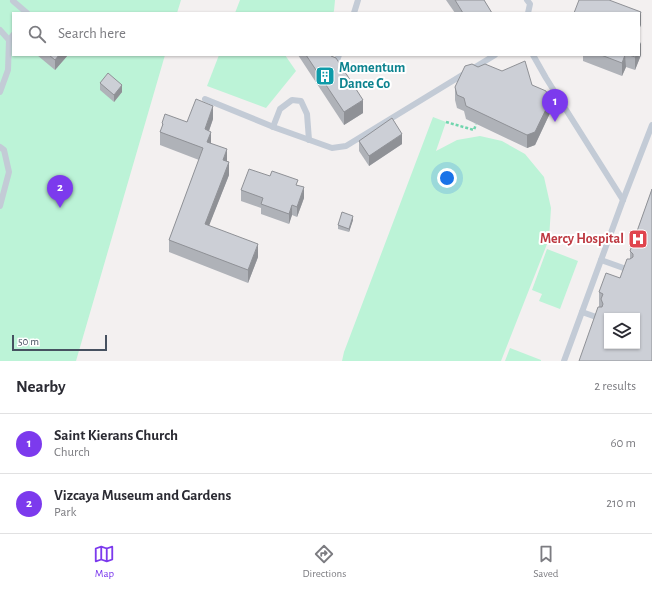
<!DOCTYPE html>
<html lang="en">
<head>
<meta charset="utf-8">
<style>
  body { margin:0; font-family:"Alegreya Sans",sans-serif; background:#f2f2f3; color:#2b2b33 }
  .controls { position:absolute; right:12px; bottom:12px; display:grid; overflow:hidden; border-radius:0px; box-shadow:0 1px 3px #0004 }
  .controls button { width:36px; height:36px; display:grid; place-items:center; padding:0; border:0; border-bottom:1px solid #e1e1e2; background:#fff; color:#2b2b33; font:20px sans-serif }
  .scale { position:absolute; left:12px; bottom:10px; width:95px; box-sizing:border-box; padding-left:4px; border:2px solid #465160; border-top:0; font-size:11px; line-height:14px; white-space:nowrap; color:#465160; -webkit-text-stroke:3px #fff; paint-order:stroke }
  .you { position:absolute; left:447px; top:178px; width:14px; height:14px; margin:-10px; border:3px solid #fff; border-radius:50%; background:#1a73e8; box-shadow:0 0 0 6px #1a73e833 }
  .badge { display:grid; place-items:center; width:26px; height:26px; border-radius:50%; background:#7c3aed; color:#fff; font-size:13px; font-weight:700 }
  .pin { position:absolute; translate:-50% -33px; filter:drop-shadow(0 1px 2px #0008) }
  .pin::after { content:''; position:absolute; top:21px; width:14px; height:12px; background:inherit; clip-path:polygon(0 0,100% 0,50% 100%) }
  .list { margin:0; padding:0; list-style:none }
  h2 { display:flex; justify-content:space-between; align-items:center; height:52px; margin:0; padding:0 16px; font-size:17px }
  h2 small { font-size:13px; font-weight:400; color:#7c7c81 }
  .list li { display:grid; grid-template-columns:26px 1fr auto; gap:12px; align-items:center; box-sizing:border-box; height:60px; padding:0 16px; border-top:1px solid #e1e1e2 }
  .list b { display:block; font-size:15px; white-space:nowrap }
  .list p { margin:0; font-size:13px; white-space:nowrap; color:#7c7c81 }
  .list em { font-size:13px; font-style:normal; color:#7c7c81 }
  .icon { flex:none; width:22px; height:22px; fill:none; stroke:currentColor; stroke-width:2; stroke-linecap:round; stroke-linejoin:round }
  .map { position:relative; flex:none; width:652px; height:361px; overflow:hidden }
  .search { position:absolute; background:#fff; box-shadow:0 1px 3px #0004; left:12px; right:12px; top:12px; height:44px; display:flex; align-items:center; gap:10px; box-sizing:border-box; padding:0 14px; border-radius:0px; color:#7c7c81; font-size:15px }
  .sheet { height:172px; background:#fff }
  nav { display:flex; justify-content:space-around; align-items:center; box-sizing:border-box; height:56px; border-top:1px solid #e1e1e2; background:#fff; font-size:11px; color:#7c7c81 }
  nav a { display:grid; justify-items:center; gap:2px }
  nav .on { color:#7c3aed }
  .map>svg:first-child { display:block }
  .green { fill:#bcf3d7 }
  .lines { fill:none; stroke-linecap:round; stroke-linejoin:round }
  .path { stroke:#70d5ad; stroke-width:2.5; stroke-dasharray:3 2; stroke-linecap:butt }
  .lane { stroke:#c3cbd6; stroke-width:6 }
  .wall { fill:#afb2b8 }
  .shaded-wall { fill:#8f9196 }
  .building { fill:#cccfd6; stroke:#8f9196; fill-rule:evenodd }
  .labels { text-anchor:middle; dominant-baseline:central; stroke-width:4; stroke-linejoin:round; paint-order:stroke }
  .culture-label { font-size:14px; font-weight:bold; fill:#0d838f; stroke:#fff; text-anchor:start }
  .health-label { font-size:14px; font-weight:bold; fill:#be3a42; stroke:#fff; text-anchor:end }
</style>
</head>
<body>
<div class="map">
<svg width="652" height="361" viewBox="0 0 652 361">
  <rect width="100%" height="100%" fill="#f3f0f0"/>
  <g class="green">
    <polygon points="0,0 181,0 177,13 13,13 13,55 165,55 76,361 0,361"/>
    <polygon points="240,0 335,0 334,11 333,13 235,13"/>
    <polygon points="219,55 285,55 296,71 266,108 207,86"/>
    <polygon points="433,117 446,122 436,151 457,140 480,136 502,141 525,154 544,177 551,208 549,239 501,361 342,361 344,352"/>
    <polygon points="547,249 578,261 560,309 539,301 542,294 532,290"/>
    <polygon points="510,348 541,360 541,361 505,361"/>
  </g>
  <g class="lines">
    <polyline class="path" points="446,122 474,130 476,124"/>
    <g class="lane">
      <polyline points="527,0 530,4 528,13"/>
      <polyline points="13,1 27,13"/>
      <polyline points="354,13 358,0"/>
      <polyline points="0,30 9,40 13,35"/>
      <polyline points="533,55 546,78 623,200"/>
      <polyline points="335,66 339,55"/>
      <polyline points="0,92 8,70 9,40"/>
      <polyline points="205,99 276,128 332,148 346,146 495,55"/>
      <polyline points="273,127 280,109 292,100 301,101 307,114 309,140"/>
      <polyline points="0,147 4,150 9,172 0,206"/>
      <polyline points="601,260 629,270"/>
      <polyline points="582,312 599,318"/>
      <polyline points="564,361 623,200 652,125"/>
    </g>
  </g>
  <g class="wall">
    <polygon points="446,0 484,0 492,13 455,13"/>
    <polygon points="37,55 68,55 55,70"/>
    <polygon points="298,55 331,55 363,113 344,125"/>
    <polygon points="583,55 641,55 635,70 626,67 622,76 583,61"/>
    <polygon points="478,67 532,85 550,113 535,145 527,148 466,119 464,111 457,108 455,100 455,87"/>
    <polygon points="100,83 122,92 114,102 100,90"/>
    <polygon points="213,119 209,131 211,143 227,161 229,175 209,225 258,257 248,283 169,252 169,240 199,160 160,145 160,132 162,128 162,123 187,122"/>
    <polygon points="359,141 402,144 369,166 359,151"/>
    <polygon points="298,185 304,198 297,217 292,215 289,224 261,214 261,208 241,201 241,190"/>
    <polygon points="652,189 652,361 599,307 599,292 620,278 630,259 630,251"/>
    <polygon points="353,220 349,232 338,229 338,225"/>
  </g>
  <g class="shaded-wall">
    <polygon points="641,12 641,25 639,30 639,17"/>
    <polygon points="641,42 641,55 635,70 635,57 636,55 639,55 639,46"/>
    <polygon points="59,55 68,55 55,70 55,60"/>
    <polygon points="625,55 626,67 622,76 622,63"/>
    <polygon points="122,85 122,92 114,102 114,95"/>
    <polygon points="363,100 363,113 344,125 344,112"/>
    <polygon points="550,101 550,113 535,145 527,148 527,135"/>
    <polygon points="213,106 213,119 205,142 205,129"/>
    <polygon points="211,132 211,144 207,142"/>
    <polygon points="402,134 402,144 369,166 369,156"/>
    <polygon points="227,149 227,162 223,160"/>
    <polygon points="229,162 229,175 205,236 205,224"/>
    <polygon points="304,187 304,198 297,217 297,207"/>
    <polygon points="292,205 292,215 289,224 289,214"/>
    <polygon points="353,216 353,220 349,232 349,229"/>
    <polygon points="258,244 258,257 248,283 248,270"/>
  </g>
  <g class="building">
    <polygon points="455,0 484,0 492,13 463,13"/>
    <polygon points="579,0 609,0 641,12 639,17 639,13 574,13"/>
    <polygon points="49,55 59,55 55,60"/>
    <polygon points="306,55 331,55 331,56 336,58 363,100 344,112"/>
    <polygon points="601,55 625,55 622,63"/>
    <polygon points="629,55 636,55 635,57"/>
    <polygon points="525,61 532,85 546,91 550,101 535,132 527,135 466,106 464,98 457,95 455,87 465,66 472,64 478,67 485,64 502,71"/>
    <polygon points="108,73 122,85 114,95 100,83"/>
    <polygon points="196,99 213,106 205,129 211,132 207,142 227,149 223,160 229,162 205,224 258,244 248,270 169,240 203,148 160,132 163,124 162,123 165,114 187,122"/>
    <polygon points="392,118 402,134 369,156 359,141"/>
    <polygon points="249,169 270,176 272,171 298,180 296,185 304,187 297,207 292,205 289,214 261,204 263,198 241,190"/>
    <path d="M652 189V361H579L598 307H602L603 304 601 299 603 294 599 292 606 273 620 278 627 259H630L633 257V254L630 251ZM607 316H637V346H607Z"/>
    <polygon points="342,212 353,216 349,229 338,225"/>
  </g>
  <defs>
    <g id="building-square" transform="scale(1)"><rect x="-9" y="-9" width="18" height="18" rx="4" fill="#0f9aa8" stroke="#fff"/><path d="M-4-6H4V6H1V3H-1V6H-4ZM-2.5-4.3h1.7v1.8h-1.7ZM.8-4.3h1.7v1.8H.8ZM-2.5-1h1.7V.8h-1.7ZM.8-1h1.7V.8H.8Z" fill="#fff"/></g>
    <g id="hospital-square" transform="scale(1)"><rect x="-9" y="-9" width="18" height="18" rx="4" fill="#e0444e" stroke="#fff"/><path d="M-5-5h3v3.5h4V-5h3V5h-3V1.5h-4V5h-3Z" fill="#fff"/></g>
  </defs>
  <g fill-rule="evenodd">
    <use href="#building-square" x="325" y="76"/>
    <use href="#hospital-square" x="638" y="239"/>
  </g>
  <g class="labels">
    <g class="culture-label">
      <text x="339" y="68">Momentum<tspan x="339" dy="16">Dance Co</tspan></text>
    </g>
    <g class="health-label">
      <text x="624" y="239">Mercy Hospital</text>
    </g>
  </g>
</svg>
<div class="controls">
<button><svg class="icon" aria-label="layers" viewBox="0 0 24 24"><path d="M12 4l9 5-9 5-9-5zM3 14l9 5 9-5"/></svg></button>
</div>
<div class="scale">50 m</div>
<div class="you"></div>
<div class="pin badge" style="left:555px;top:122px">1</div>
<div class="pin badge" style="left:60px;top:208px">2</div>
<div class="search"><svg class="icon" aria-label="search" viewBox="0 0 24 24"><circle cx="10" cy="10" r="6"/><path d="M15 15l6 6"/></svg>Search here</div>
</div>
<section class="sheet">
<h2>Nearby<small>2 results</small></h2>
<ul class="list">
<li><span class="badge">1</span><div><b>Saint Kierans Church</b><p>Church</p></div><em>60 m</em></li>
<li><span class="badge">2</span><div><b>Vizcaya Museum and Gardens</b><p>Park</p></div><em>210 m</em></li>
</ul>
</section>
<nav>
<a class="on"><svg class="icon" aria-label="map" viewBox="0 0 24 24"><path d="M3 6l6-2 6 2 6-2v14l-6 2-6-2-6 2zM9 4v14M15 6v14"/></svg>Map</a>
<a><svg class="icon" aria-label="directions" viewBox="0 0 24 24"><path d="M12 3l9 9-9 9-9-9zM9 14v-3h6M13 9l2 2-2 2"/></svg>Directions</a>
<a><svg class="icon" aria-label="saved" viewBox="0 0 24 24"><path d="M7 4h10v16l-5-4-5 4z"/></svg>Saved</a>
</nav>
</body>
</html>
